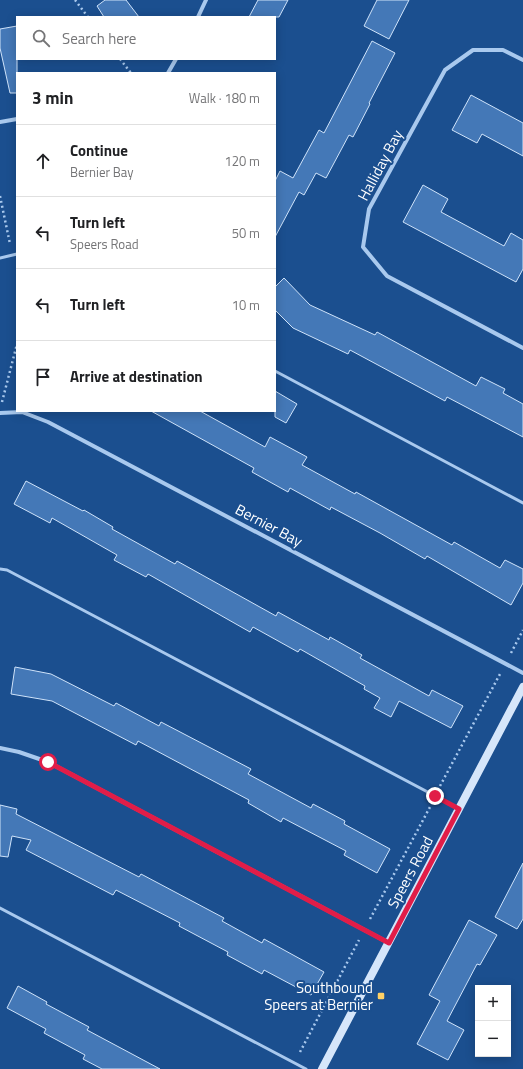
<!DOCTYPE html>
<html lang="en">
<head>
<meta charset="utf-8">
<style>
  body { margin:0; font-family:"Titillium Web",sans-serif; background:#f2f2f2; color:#202124 }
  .controls { position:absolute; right:12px; bottom:12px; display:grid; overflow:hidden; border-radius:0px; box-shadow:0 2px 10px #0003 }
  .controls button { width:36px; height:36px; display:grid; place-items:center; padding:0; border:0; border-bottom:1px solid #e0e0e0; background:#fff; color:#202124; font:20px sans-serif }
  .stop { position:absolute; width:12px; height:12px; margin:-9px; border:3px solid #e11d48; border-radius:50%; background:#fff }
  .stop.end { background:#e11d48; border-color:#fff; box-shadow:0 1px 4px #0008 }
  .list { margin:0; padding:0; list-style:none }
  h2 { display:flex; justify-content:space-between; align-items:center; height:52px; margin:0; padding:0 16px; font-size:17px }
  h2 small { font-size:13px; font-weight:400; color:#757577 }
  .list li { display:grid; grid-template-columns:26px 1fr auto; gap:12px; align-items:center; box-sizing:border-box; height:72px; padding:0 16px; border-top:1px solid #e0e0e0 }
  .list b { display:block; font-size:15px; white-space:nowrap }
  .list p { margin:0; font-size:13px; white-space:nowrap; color:#757577 }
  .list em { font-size:13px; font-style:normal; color:#757577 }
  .icon { flex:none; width:22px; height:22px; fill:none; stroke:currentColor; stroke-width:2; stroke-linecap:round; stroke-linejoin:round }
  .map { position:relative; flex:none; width:523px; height:1069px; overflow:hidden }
  .search { position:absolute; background:#fff; box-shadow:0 2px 10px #0003; left:16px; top:16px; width:260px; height:44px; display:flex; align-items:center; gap:10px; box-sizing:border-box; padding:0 14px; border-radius:0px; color:#757577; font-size:15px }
  .panel { position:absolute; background:#fff; box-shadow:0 2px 10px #0003; left:16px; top:72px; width:260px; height:340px; border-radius:0px }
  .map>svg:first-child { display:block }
  .building { fill:#4478b7; stroke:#cfe3fa }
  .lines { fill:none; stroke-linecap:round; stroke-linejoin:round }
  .path { stroke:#a9c9ee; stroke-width:2.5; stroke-dasharray:2 3; stroke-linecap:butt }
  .lane { stroke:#a9c9ee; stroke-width:3 }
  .street { stroke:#a9c9ee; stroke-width:4 }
  .secondary { stroke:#d6e6fa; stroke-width:8 }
  .route { stroke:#e11d48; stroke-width:5 }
  .poi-dot { fill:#ffd166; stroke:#1b4f8f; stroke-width:1.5 }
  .labels { text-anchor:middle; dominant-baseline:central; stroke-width:4; stroke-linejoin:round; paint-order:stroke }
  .street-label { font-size:15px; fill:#fff; stroke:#1b4f8f }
  .poi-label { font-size:15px; fill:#fff; stroke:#1b4f8f; text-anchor:end }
</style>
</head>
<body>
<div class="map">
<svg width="523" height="1069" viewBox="0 0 523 1069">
  <rect width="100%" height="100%" fill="#1b4f8f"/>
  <g class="building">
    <polygon points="105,0 126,0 139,17 104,17 97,6"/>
    <polygon points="258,0 288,0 279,17 249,17"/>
    <polygon points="377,0 409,0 389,39 364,26"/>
    <polygon points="17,26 17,93 10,93 0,48 0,29"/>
    <polygon points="372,41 395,53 369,103 370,104 353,137 349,135 326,178 316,173 304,195 299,192 275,237 275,181 280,171 293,178 319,130 324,133"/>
    <polygon points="471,95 523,123 523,156 482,134 477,143 452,130"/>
    <polygon points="423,185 448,199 441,212 504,246 511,233 523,240 523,269 516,282 403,222"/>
    <polygon points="284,278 310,305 375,335 377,332 476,386 481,377 505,389 503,393 523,404 523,437 447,397 445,401 350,350 348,354 293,328 275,310 275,287"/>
    <polygon points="275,391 297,404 286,423 275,417"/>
    <polygon points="151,411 200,411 265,447 270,437 307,457 302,465 355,494 356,492 452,545 454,542 500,568 505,560 523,569 523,583 511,605 427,556 425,559 380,533 331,507 330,510 290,488 288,492 252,472 254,468"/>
    <polygon points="26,481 83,511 84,510 113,527 112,529 175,564 177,561 276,616 278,612 329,640 330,637 362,655 360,658 429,696 432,690 463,706 451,728 399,701 391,717 374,708 380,698 364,689 365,686 300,649 298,652 253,627 250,632 148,574 146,577 114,560 117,555 52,518 50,523 14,504"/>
    <polygon points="15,667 51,674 114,706 116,703 159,726 161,722 251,769 248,774 311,808 313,804 345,821 344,824 390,849 377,873 344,855 346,851 283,818 281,822 248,803 249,800 138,741 136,745 52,701 11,694"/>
    <polygon points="0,805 17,809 16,814 139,877 141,874 224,918 222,921 262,943 264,939 324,972 311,995 264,970 262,974 227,955 228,952 179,926 180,923 116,890 113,895 26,850 31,840 12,836 8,857 0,856"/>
    <polygon points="523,863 523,919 517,929 495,917"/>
    <polygon points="469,920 497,935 480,965 477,964 447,1021 464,1030 448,1060 417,1044 440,1001 429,995"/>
    <polygon points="18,986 47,1002 46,1004 89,1027 87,1030 160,1069 102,1069 83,1059 85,1055 44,1033 46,1029 7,1008"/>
  </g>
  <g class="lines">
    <g class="path">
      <polyline points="75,0 88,17"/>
      <polyline points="120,59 131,73"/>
      <polyline points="0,196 10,244"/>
      <polyline points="2,402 17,344"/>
      <polyline points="511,653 523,630"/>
      <polyline points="440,786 500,674"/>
      <polyline points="370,919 430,807"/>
      <polyline points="300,1052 359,940"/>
    </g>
    <g class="lane">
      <polyline points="0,258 17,254"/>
      <polyline points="275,371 523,503"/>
      <polyline points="0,569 7,570 458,808"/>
      <polyline points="0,908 306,1069"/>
    </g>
    <g class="street">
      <polyline points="198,17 206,0"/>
      <polyline points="523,60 503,50 473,50 445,70 369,209 363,247 387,276 523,348"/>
      <polyline points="168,73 176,59"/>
      <polyline points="0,122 17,119"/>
      <polyline points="0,413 22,412 48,422 523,673"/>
      <polyline points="0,748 19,752 48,762 389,943"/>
    </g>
    <polyline class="secondary" points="322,1069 523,687"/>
  </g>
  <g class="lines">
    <polyline class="route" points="48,762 389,943 459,809 435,796"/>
  </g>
  <rect class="poi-dot" x="377" y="992" width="8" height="8" rx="2"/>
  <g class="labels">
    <g class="street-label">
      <text transform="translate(380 165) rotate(-62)">Halliday Bay</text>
      <text transform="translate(269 525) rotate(28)">Bernier Bay</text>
      <text transform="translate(410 872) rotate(-62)">Speers Road</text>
    </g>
    <g class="poi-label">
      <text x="373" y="987">Southbound<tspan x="373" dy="17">Speers at Bernier</tspan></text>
    </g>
  </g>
</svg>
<div class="controls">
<button>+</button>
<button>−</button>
</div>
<div class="stop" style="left:48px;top:762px"></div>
<div class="stop end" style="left:435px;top:796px"></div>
<div class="search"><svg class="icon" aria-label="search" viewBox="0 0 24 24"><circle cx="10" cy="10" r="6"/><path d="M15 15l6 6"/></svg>Search here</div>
<section class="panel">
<h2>3 min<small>Walk · 180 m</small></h2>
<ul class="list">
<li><svg class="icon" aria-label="ahead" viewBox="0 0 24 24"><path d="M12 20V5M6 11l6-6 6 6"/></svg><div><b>Continue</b><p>Bernier Bay</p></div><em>120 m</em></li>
<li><svg class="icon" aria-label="left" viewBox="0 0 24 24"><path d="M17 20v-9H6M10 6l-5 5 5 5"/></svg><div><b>Turn left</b><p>Speers Road</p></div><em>50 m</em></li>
<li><svg class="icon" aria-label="left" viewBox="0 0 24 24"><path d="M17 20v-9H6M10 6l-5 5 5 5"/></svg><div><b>Turn left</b></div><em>10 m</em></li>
<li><svg class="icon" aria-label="arrive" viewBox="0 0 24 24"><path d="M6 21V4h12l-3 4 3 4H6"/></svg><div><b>Arrive at destination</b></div></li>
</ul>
</section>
</div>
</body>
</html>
